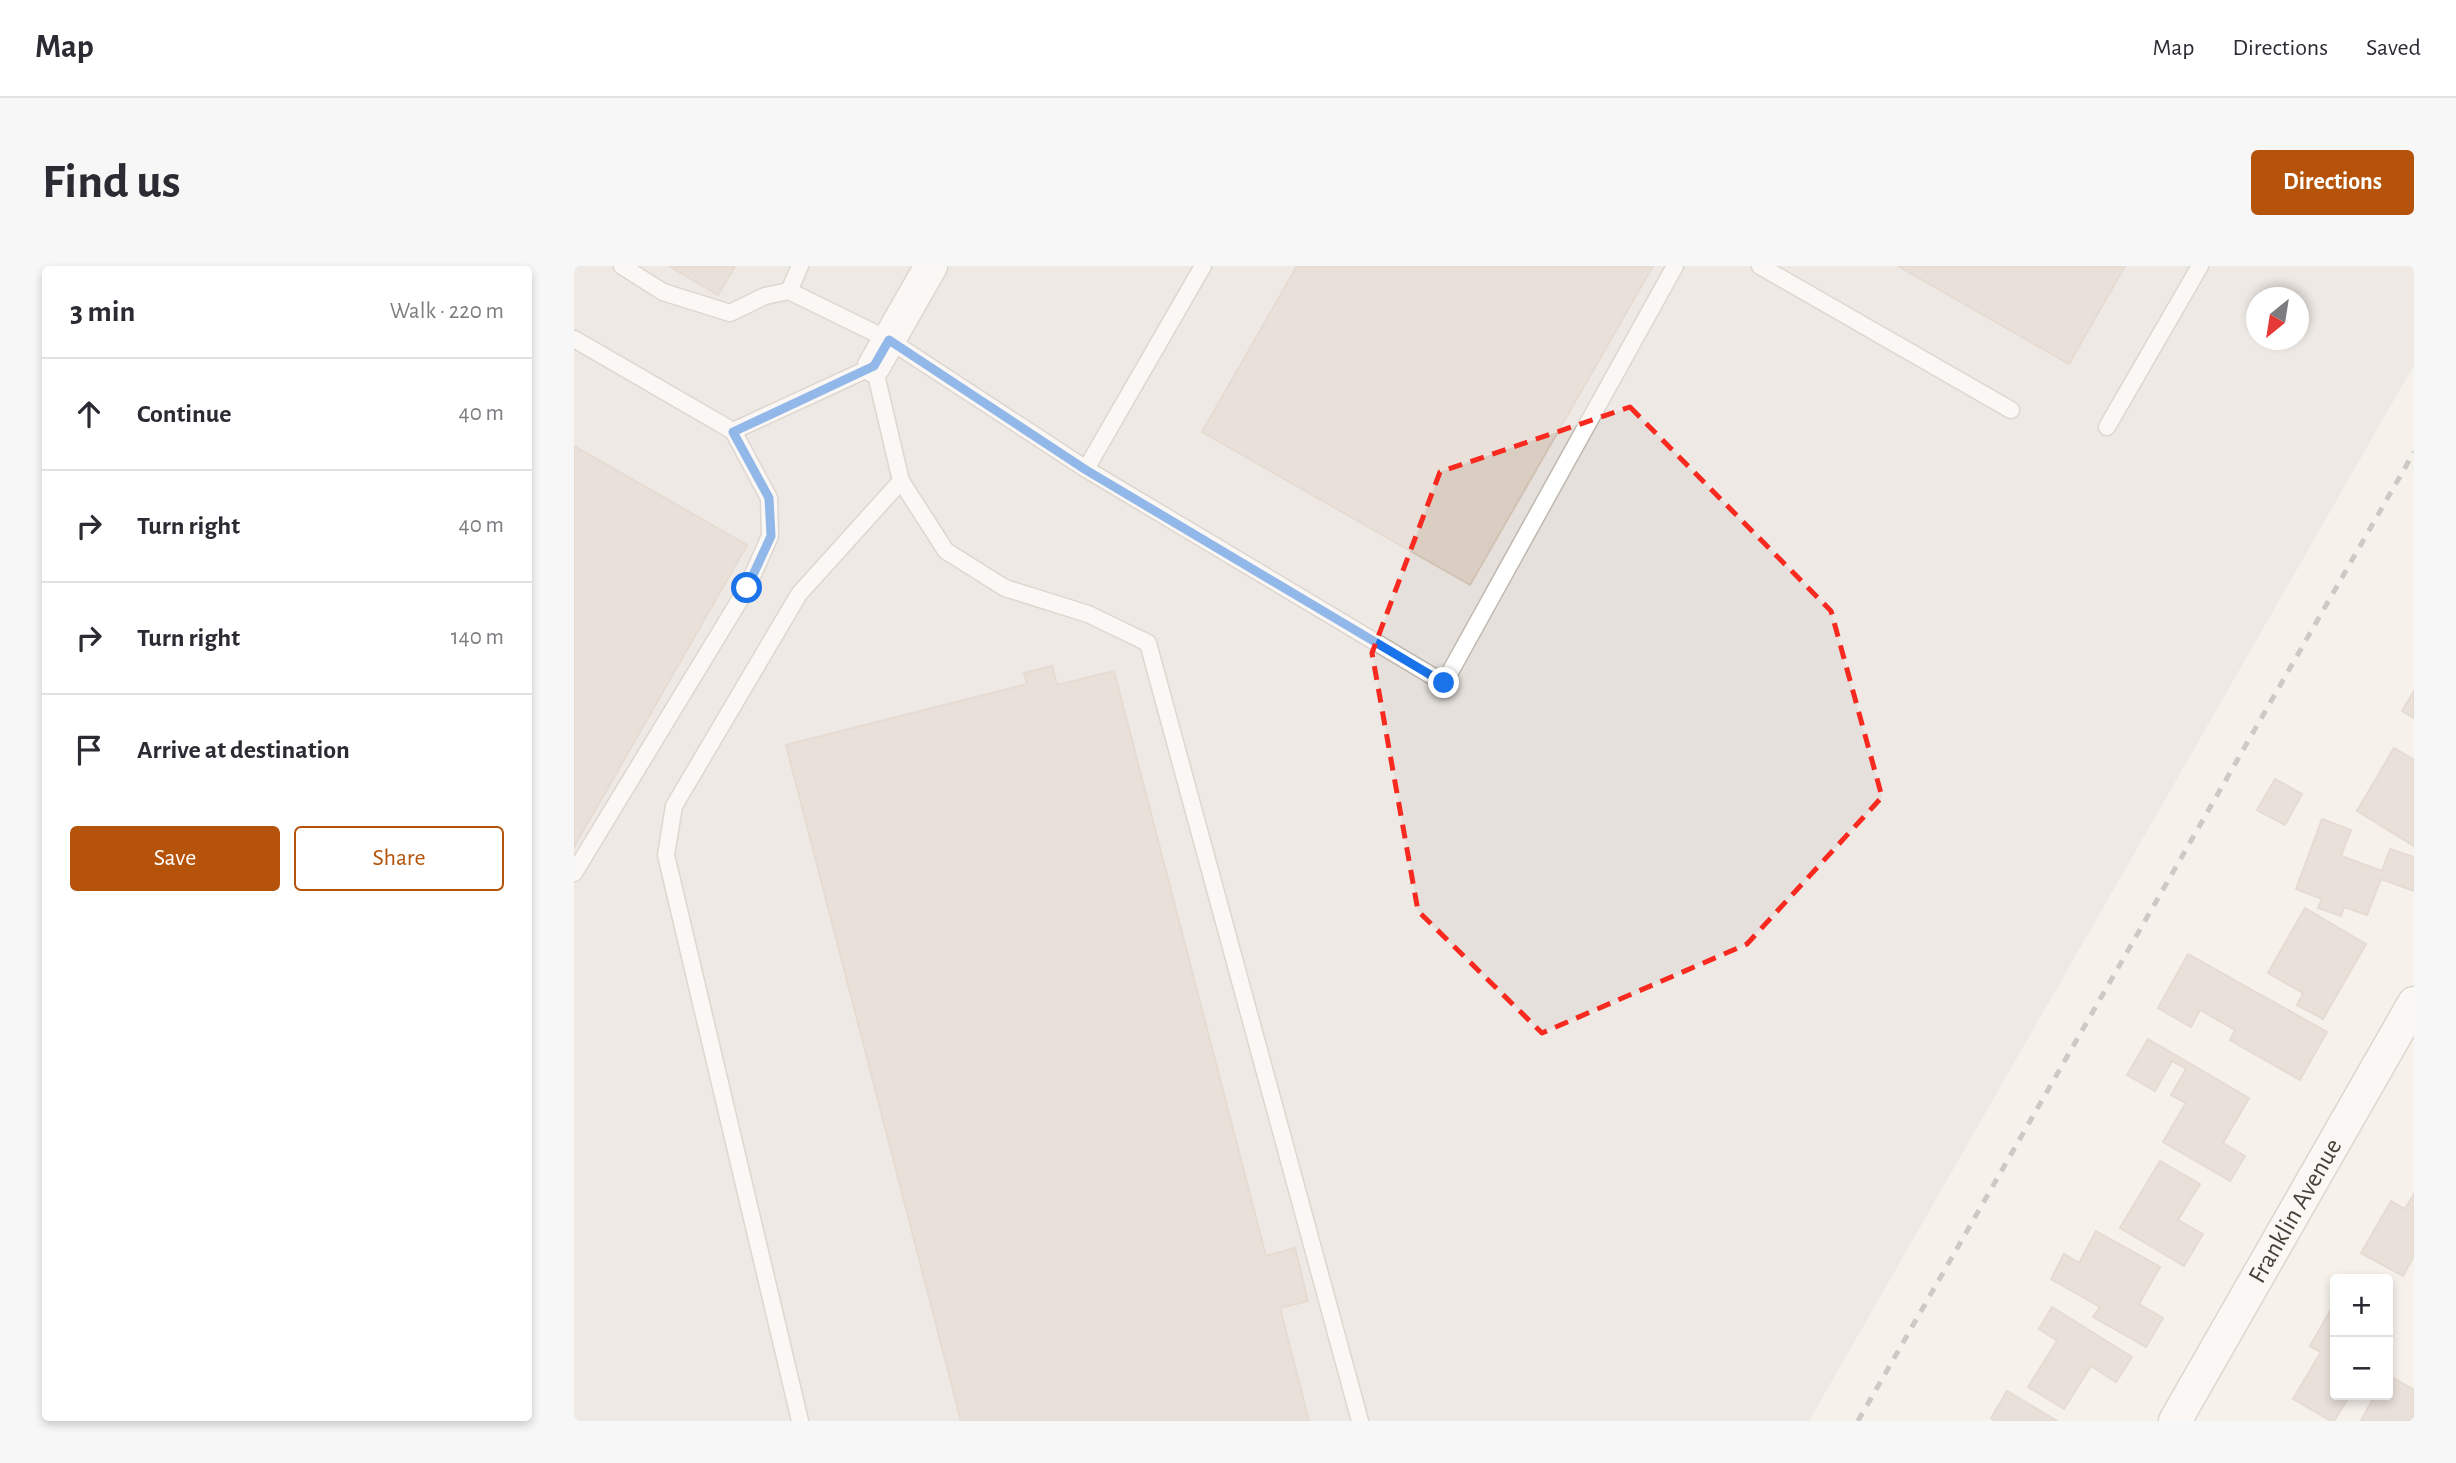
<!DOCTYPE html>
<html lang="en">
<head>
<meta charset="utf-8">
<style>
  body { margin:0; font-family:"Alegreya Sans",sans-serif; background:#f7f7f7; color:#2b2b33 }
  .controls { position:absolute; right:21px; bottom:21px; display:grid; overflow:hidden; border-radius:7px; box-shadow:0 4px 10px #0003 }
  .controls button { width:63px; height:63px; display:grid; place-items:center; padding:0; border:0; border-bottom:2px solid #e1e1e2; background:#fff; color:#2b2b33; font:35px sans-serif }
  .compass { position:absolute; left:1672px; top:21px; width:63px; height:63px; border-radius:50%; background:#fff; box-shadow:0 4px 10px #0003; rotate:210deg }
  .stop { position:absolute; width:21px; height:21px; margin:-16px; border:5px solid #1a73e8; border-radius:50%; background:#fff }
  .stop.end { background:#1a73e8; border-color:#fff; box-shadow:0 2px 7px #0008 }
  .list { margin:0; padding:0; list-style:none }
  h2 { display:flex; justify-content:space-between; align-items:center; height:91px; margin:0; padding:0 28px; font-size:30px }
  h2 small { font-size:23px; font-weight:400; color:#7c7c81 }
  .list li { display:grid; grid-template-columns:46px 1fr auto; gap:21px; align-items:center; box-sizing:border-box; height:112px; padding:0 28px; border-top:2px solid #e1e1e2 }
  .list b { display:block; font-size:26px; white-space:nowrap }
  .list em { font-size:23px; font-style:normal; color:#7c7c81 }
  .actions { display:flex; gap:14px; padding:21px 28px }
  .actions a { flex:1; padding:16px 0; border:2px solid #b45309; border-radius:7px; text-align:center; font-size:24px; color:#b45309 }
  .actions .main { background:#b45309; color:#fff }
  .icon { flex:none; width:38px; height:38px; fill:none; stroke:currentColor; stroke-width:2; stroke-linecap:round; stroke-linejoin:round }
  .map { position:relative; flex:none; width:1840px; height:1155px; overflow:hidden; border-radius:7px }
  header { display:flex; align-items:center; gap:42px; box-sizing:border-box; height:98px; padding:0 35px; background:#fff; border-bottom:2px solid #e1e1e2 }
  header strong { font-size:33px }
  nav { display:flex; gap:38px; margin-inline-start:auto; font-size:24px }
  .intro { display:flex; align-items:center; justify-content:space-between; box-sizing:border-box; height:168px; padding:0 42px }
  h1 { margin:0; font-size:49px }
  .button { padding:18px 32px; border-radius:7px; background:#b45309; color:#fff; font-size:24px; font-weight:700 }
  main { display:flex; gap:42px; padding:0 42px }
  aside { flex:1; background:#fff; border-radius:7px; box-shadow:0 4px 10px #0003 }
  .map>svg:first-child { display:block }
  .industrial { fill:#e5e0dc; fill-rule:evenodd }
  .building { fill:#dacec3; stroke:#d2c2b3; stroke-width:2 }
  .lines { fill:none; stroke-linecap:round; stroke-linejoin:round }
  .service-casing { stroke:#c1b8ad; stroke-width:19 }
  .minor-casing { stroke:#c1b8ad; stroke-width:35 }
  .service { stroke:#fff; stroke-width:16 }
  .minor { stroke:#fff; stroke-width:32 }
  .rail { stroke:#999; stroke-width:5; stroke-dasharray:9 9; stroke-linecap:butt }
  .route { stroke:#1a73e8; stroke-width:9 }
  .marked { fill:none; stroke:#f8291f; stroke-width:5; stroke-dasharray:14 9; stroke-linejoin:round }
  .labels { text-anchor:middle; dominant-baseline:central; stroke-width:7; stroke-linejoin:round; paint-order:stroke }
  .street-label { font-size:26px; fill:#494138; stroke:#fff }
</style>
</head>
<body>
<header>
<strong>Map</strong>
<nav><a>Map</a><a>Directions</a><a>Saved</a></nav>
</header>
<div class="intro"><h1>Find us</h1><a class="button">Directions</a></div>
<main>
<aside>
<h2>3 min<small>Walk · 220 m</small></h2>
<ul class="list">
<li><svg class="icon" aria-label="ahead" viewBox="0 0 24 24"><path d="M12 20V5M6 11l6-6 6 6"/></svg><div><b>Continue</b></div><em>40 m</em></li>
<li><svg class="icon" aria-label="right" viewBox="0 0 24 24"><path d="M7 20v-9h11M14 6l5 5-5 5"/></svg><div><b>Turn right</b></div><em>40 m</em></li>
<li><svg class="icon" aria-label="right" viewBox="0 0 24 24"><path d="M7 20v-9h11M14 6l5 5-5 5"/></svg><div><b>Turn right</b></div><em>140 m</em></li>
<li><svg class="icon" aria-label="arrive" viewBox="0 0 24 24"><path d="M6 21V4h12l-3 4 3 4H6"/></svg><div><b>Arrive at destination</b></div></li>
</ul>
<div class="actions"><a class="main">Save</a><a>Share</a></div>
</aside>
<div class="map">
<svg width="1840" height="1155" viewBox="0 0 1840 1155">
  <rect width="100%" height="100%" fill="#f5f1eb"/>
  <path class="industrial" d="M0 0H1840V99L1235 1155H0ZM1682 32H1724V74H1682Z"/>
  <g class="building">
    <polygon points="95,0 161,0 144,29"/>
    <polygon points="723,0 1079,0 896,319 628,166"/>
    <polygon points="1324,0 1551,0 1495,98"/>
    <polygon points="0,180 173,279 0,581"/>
    <polygon points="478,400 483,419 540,405 692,990 721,982 734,1035 706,1042 735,1155 387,1155 212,479 453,418 450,407"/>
    <polygon points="1840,425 1840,452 1828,445"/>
    <polygon points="1820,482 1840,494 1840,580 1783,545"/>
    <polygon points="1701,513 1728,528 1711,559 1683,544"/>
    <polygon points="1748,553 1777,564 1767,590 1808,605 1816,583 1840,591 1840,625 1807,613 1793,649 1770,641 1767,650 1744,642 1748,633 1722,623"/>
    <polygon points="1731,642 1792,678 1749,753 1723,739 1729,727 1694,707"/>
    <polygon points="1614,688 1753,766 1726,814 1656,774 1661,764 1626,744 1617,761 1584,742"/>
    <polygon points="1574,773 1675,832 1649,877 1671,890 1656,915 1589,876 1612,837 1597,829 1612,803 1598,795 1581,825 1553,809"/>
    <polygon points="1586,895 1626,918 1604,954 1629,968 1610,1000 1546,962"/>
    <polygon points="1840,928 1840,990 1829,1010 1787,987 1817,935 1831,943"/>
    <polygon points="1522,965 1586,1001 1565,1038 1589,1052 1572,1081 1519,1051 1526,1041 1477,1013 1490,988 1505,997"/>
    <polygon points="1761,1036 1761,1129 1776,1129 1760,1155 1757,1155 1719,1133 1747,1086 1736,1080"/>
    <polygon points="1478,1041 1558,1091 1542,1116 1517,1100 1490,1143 1454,1121 1483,1075 1465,1063"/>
    <polygon points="1814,1109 1840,1124 1840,1155 1787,1155 1801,1129 1814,1129"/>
    <polygon points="1433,1125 1483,1155 1422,1155 1417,1152"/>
  </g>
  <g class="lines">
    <g class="service-casing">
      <g id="service">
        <polyline points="48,0 89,26 156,47 191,30 215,25 315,74 512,203 629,0"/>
        <polyline points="1186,0 1437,144"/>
        <polyline points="215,25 226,0"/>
        <polyline points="0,73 159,165 300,100 327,215 372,285 431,322 514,348 574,377 786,1155"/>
        <polyline points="1533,161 1626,0"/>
        <polyline points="512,203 870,417 1101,0"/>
        <polyline points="0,607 173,322 196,270 195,232 159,165"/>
        <polyline points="226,1155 92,589 100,540 225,328 327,215"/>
      </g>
    </g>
    <g class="minor-casing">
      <g id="minor">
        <polyline points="300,100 357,0"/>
        <path id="s1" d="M1601 1155 1840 737"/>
      </g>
    </g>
    <use href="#service" class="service"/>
    <use href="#minor" class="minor"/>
    <polyline class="rail" points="1284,1155 1840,186"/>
  </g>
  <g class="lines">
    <polyline class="route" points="173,322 197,270 195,232 159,166 300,100 315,74 512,204 870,417"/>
  </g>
  <path d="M0 0H1840V1155H0ZM1056 141 1257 345 1308 531 1173 678 968 767 844 645 798 387 866 206Z" fill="#f5f1eb" fill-opacity=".55" fill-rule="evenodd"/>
  <path class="marked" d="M1056 141 1257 345 1308 531 1173 678 968 767 844 645 798 387 866 206Z"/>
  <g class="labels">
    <g class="street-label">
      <text stroke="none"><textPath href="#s1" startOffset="242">Franklin Avenue</textPath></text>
    </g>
  </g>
</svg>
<div class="controls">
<button>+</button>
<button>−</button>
</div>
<svg class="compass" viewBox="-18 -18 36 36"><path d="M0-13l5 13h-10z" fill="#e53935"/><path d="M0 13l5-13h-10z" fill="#7c7c81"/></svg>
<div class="stop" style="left:173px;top:322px"></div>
<div class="stop end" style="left:870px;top:417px"></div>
</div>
</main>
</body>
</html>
